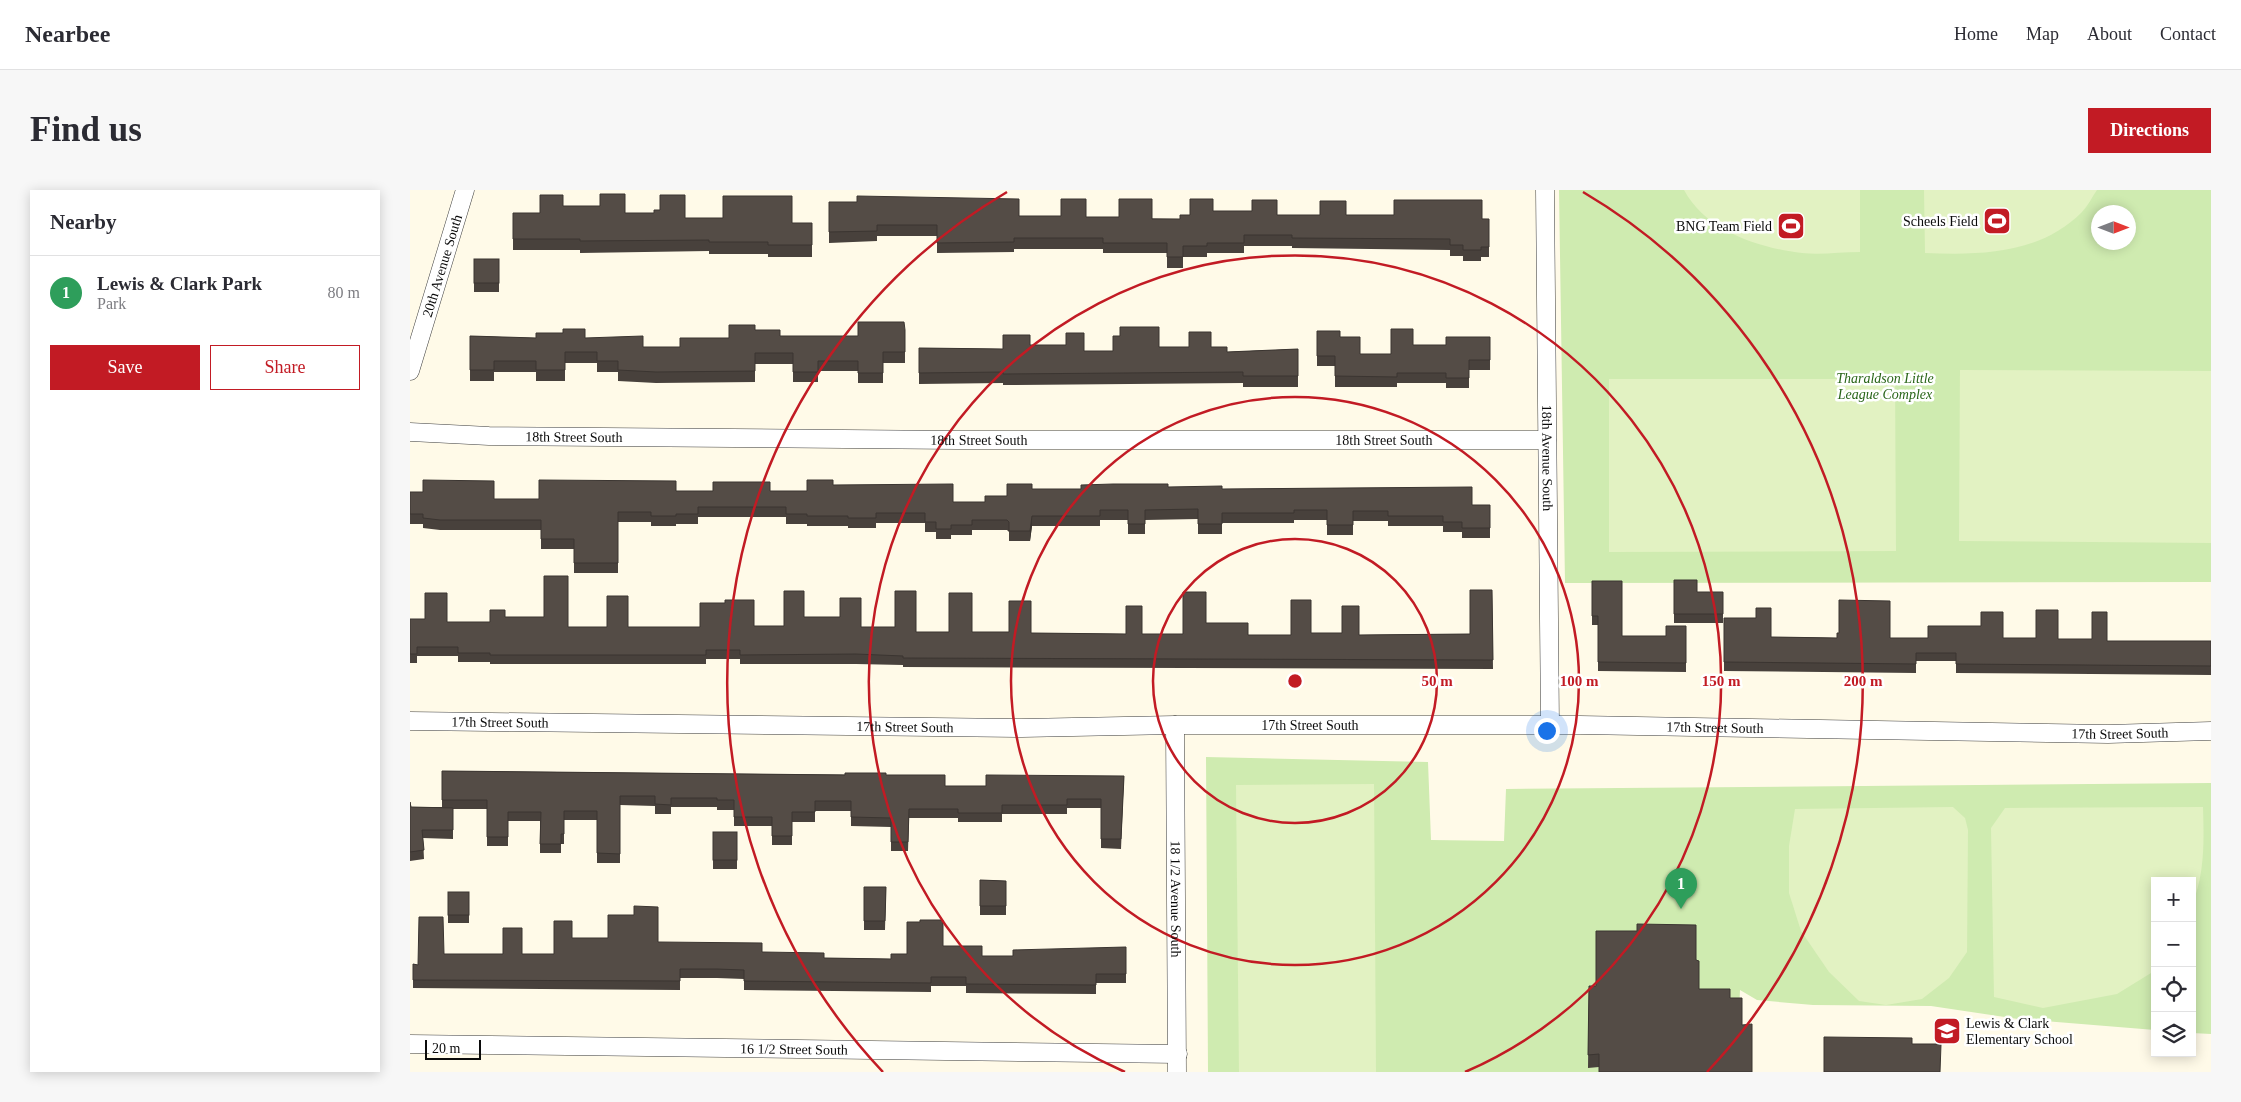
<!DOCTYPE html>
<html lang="en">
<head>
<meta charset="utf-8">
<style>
  body { margin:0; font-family:Georgia,serif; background:#f7f7f7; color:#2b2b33 }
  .controls { position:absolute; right:15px; bottom:15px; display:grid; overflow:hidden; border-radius:0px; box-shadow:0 2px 12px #0003 }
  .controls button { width:45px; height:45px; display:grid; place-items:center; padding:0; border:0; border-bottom:1px solid #e1e1e2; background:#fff; color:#2b2b33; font:25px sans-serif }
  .compass { position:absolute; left:1681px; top:15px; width:45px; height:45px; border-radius:50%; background:#fff; box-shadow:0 2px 12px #0003; rotate:90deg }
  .scale { position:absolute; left:15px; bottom:12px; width:56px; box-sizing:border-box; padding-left:5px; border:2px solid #0b0b0b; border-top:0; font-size:14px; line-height:18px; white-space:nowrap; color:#0b0b0b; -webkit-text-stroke:4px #fff; paint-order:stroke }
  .you { position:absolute; left:1136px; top:540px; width:18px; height:18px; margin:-12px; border:4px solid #fff; border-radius:50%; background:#1a73e8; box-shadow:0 0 0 8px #1a73e833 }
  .badge { display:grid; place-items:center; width:32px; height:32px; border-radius:50%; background:#c21b24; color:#fff; font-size:16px; font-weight:700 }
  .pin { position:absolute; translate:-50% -41px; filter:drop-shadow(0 1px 2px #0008) }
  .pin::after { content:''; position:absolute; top:26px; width:18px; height:15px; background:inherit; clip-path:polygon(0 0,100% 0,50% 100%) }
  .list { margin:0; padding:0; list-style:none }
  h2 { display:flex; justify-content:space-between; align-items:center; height:65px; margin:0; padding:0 20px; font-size:21px }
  h2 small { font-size:16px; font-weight:400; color:#7c7c81 }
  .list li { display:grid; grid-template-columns:32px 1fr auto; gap:15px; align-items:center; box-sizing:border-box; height:75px; padding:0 20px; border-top:1px solid #e1e1e2 }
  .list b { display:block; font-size:19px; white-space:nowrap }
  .list p { margin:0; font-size:16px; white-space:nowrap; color:#7c7c81 }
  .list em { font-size:16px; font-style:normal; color:#7c7c81 }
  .actions { display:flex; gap:10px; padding:15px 20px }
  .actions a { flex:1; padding:11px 0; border:1px solid #c21b24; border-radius:0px; text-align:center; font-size:18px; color:#c21b24 }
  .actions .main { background:#c21b24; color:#fff }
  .icon { flex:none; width:28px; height:28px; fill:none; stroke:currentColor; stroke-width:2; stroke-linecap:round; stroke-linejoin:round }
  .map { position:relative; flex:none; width:1801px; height:882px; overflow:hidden; border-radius:0px }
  header { display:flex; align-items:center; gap:30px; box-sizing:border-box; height:70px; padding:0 25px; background:#fff; border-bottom:1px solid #e1e1e2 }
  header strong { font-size:24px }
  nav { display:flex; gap:28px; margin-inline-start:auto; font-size:18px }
  .intro { display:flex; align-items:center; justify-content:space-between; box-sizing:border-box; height:120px; padding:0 30px }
  h1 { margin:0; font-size:35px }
  .button { padding:12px 22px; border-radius:0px; background:#c21b24; color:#fff; font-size:18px; font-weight:700 }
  main { display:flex; gap:30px; padding:0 30px }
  aside { flex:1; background:#fff; border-radius:0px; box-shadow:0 2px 12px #0003 }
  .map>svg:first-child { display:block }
  .green { fill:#cfebb0; fill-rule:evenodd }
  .pitch { fill:#e2f2c2 }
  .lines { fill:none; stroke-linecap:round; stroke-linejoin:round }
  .minor-casing { stroke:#3e3e3e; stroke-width:19 }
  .minor { stroke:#fff; stroke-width:18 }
  .wall { fill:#48413c }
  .shaded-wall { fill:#3b3531 }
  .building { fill:#544c46; stroke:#3b3531 }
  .ring { fill:none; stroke:#c21b24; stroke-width:2.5 }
  .labels { text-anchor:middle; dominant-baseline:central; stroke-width:5; stroke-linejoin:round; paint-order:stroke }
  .poi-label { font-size:14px; fill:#0b0b0b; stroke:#fff; text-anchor:end }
  .street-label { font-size:14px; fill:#0b0b0b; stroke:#fff }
  .park-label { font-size:14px; font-style:italic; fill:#296518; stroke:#fff }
  .centre { fill:#c21b24; stroke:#fff; stroke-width:2.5 }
  .ring-label { font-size:15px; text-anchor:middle; font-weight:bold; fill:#c21b24; stroke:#fff; stroke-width:5; stroke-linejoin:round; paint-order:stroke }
</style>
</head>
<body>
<header>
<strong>Nearbee</strong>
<nav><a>Home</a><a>Map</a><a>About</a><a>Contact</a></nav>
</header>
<div class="intro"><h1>Find us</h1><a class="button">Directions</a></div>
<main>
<aside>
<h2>Nearby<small></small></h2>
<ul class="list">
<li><span class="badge" style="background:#2e9e5b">1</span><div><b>Lewis &amp; Clark Park</b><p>Park</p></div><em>80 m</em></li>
</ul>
<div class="actions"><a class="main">Save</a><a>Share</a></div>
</aside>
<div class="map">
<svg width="1801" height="882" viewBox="0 0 1801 882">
  <rect width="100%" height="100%" fill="#fffae8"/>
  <g class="green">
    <path d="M1149 0H1801V392L1155 393ZM1688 22H1718V52H1688Z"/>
    <polygon points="796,567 1018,572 1021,650 1094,651 1096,599 1801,593 1801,844 1782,843 1782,691 1745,691 1745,840 1608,829 1521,816 1403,815 1347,810 1330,800 1329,821 1289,817 1289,784 1186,809 1178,877 1189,877 1189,882 798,882"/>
  </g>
  <g class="pitch">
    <path d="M1274 0H1450V62C1431 62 1411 65 1392 63 1349 58 1296 41 1274 0Z"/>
    <path d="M1514 0H1687C1682 7 1678 16 1672 22 1629 65 1570 65 1515 63Z"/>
    <polygon points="1550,180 1801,181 1801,353 1549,351"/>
    <polygon points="1199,189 1485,189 1486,361 1199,362"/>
    <polygon points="964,594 966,882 829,882 826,595"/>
    <polygon points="1543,617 1555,628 1558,640 1557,762 1539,788 1512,809 1476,815 1449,811 1419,782 1391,741 1379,703 1379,656 1385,619"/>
    <path d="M1793 617C1794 650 1795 684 1782 715V691H1745V778L1741 783 1707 804 1633 818 1584 807 1581 638 1595 618Z"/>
  </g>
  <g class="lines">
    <g class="minor-casing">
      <g id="minor">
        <path id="s1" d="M1135 0 1140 536"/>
        <path id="s2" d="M0 181 55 0"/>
        <path id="s3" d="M0 242 79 246 546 250H1137"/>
        <path id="s4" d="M0 531 612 538 765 535H1170L1698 544 1801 541"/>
        <path id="s5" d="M765 535 767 882"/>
        <path id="s6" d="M0 854 768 864"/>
      </g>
    </g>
    <use href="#minor" class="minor"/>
  </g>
  <g class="wall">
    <polygon points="419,12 609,26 770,29 780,25 803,21 867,25 936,25 1079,29 1079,67 1071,67 1071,71 1053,71 1053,66 1040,66 1040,60 882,58 882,56 834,56 834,63 797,63 797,67 773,67 773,78 757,78 757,63 693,63 693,59 604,59 604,62 527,63 527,46 467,46 467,51 419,53"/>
    <polygon points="153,16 215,23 275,28 382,33 402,33 402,67 358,67 358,64 299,64 299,61 170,63 170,60 103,60 103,23 130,23"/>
    <rect x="64" y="69" width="25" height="33"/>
    <polygon points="345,140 370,146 448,146 495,140 495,173 473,173 473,193 448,193 448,181 408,181 408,192 383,192 383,174 345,174 345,192 246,193 208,191 208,182 187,182 187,173 155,173 155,191 126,191 126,182 84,182 84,191 60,191 60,146 126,148 175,148 233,157 270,157 319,148"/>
    <polygon points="907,141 930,147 950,164 981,164 1003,155 1036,155 1080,147 1080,180 1059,180 1059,198 1036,198 1036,193 987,193 987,197 925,197 925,176 907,176"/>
    <polygon points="620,155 674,161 703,161 749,157 801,157 817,162 888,159 888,197 833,197 833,193 593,195 593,193 509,194 509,158 593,159"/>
    <polygon points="423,295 543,312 575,312 622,299 671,299 758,297 812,299 1062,315 1080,315 1080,348 1052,348 1052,342 1033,342 1033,336 978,336 978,331 943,331 943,345 917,345 917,330 884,330 884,333 812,333 812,344 788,344 788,329 735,330 735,344 718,344 718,330 690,330 690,336 622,336 620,351 599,351 599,342 597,340 562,340 562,345 541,345 541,349 526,349 526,342 515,342 515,333 466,333 466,338 438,338 438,336 397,336 397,334 376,334 376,327 288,327 288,334 266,334 266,336 241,336 241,332 208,332 208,383 164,383 164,359 131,359 131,340 30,340 13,338 13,334 0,334 0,302 84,309 129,309 266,301 397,301"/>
    <polygon points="1264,390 1287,402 1313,402 1313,433 1264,433"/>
    <polygon points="1182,391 1212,446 1256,446 1276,436 1276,482 1188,481 1188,435 1182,435"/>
    <polygon points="1082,400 1083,479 493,477 493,475 446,474 330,474 330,469 296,469 296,474 80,474 80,472 48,472 48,466 7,466 7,473 0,473 0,429 37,432 80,432 95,427 158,437 290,437 374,436 394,427 451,437 506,442 716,444 773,444 796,433 838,445 881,445 901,443 949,445 1060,444"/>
    <polygon points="1314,428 1361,447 1427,448 1593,448 1697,451 1801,451 1801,485 1546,483 1546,471 1506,471 1506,483 1314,481"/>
    <polygon points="32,581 476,585 535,596 576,596 714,586 711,659 691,658 691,618 657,618 657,624 592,624 592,632 548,632 548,628 499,628 498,661 481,661 481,637 441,636 441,621 405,621 405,632 382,632 382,655 362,655 362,636 324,636 324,620 307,620 307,617 261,617 261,624 245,624 245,616 210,615 210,673 187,673 187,630 154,630 154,654 151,654 151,663 130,663 130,631 98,631 98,656 77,656 77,619 43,619 43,649 13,648 14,669 0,671 0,612 1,617 32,617"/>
    <rect x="303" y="642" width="24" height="37"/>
    <polygon points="570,690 596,691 596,725 570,725"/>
    <polygon points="454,697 476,697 475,740 454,740"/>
    <rect x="38" y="702" width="21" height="31"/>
    <polygon points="1286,735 1189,877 1178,878 1179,796 1186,796"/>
    <polygon points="162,748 352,762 414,768 481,769 533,756 572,766 603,766 716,757 716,793 686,793 686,804 556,803 556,796 521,796 521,802 334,800 334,789 307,788 270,788 270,800 3,798 3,774 8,775 34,764 144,764"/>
  </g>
  <polygon class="shaded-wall" points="622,326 622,336 620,351 620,341"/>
  <g class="building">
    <polygon points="190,4 215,4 215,23 244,23 244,20 250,20 250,5 275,5 275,28 313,28 313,6 382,6 382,33 402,33 402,55 358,55 358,52 299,52 299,50 170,51 170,49 103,49 103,23 130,23 130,5 153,5 153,16 190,16"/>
    <polygon points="447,6 609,9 609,26 651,26 651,9 676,9 676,27 709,27 709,9 742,9 742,29 770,29 770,25 780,25 780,9 803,9 803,21 842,21 842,10 867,10 867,25 910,25 910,11 936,11 936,25 984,25 984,10 1072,10 1072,29 1079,29 1079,57 1071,57 1071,60 1053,60 1053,55 1040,55 1040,49 882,48 882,45 834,45 834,53 797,53 797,56 773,56 773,67 757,67 757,53 693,53 693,48 604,48 604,52 527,53 527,35 467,35 467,41 419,42 419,12 447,12"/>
    <rect x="64" y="69" width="25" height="24"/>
    <polygon points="448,132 494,132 495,140 495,162 473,162 473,183 448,183 448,171 408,171 408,182 383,182 383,163 345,163 345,181 246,182 208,180 208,171 187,171 187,162 155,162 155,180 126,180 126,171 84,171 84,180 60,180 60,146 126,148 126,143 153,143 153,139 175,139 175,148 233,146 233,157 270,157 270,148 319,148 319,135 345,135 345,140 370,140 370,146 448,146"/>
    <polygon points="710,137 749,137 749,157 779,157 779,142 801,142 801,157 817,157 817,162 888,159 888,186 833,186 833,182 593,184 593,182 509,183 509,158 593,159 593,145 620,145 620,155 656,155 656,143 674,143 674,161 703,161 703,146 710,146"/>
    <polygon points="981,139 1003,139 1003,155 1036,155 1036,147 1080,147 1080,170 1059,170 1059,188 1036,188 1036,183 987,183 987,187 925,186 925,166 907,166 907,141 930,141 930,147 950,147 950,164 981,164"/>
    <polygon points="13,290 84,291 84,309 129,309 129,290 266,291 266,301 303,301 303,292 360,292 360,301 397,301 397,290 423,290 423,295 543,294 543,312 575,312 575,306 597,306 597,294 622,294 622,299 671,299 671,295 703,294 758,294 758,297 812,296 812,299 1062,297 1062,315 1080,315 1080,338 1052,338 1052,332 1033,332 1033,326 978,326 978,321 943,321 943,335 917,335 917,320 884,320 884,323 812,323 812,334 788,334 788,319 735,320 735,334 718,334 718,320 690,320 690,326 622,326 620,341 599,341 599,332 597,330 562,330 562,335 541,335 541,339 526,339 526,332 515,332 515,323 466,323 466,328 438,328 438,326 397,326 397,324 376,324 376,317 288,317 288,324 266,324 266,326 241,326 241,322 208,322 208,373 164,373 164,349 131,349 131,330 30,330 13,328 13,324 0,324 0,302 13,302"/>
    <polygon points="134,386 158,386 158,437 197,437 197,406 218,406 218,437 290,437 290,413 315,413 315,410 344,410 344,436 374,436 374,401 394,401 394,427 430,427 430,408 451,408 451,437 485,437 485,401 506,401 506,442 539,442 539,403 562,403 562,442 599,442 599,411 621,411 621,443 716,444 716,416 732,416 732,444 773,444 773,402 796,402 796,433 838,433 838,445 881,445 881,410 901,410 901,443 932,443 932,416 949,416 949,445 1060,444 1060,400 1082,400 1083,470 493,468 493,466 446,464 330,465 330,460 296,460 296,465 80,465 80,463 48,463 48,457 7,457 7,464 0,464 0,429 15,429 15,403 37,403 37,432 80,432 80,420 95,420 95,427 134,427"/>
    <polygon points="1264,390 1287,390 1287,402 1313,402 1313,424 1264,424"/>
    <polygon points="1182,391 1212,391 1212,446 1256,446 1256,436 1276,436 1276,473 1188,472 1188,426 1182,426"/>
    <polygon points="1429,410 1480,411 1480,448 1518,448 1518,436 1571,436 1571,422 1593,422 1593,448 1626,448 1626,420 1648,420 1648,449 1682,449 1682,422 1697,422 1697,451 1801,451 1801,476 1546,474 1546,463 1506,463 1506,474 1314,472 1314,428 1346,428 1346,418 1361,418 1361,447 1427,448 1427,443 1429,443"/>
    <polygon points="32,581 435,585 435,583 476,583 476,585 535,585 535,596 576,596 576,585 714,586 711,649 691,649 691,609 657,609 657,615 592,615 592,623 548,623 548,619 499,619 498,652 481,652 481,628 441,627 441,611 405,611 405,622 382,622 382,646 362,646 362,627 324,627 324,610 307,610 307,608 261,608 261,615 245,614 245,606 210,606 210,664 187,663 187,621 154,621 154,644 151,644 151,654 130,654 131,622 98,622 98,647 77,647 77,610 32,610"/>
    <polygon points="0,612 1,617 43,618 43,640 12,640 14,660 0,662"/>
    <rect x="303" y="642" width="24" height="28"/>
    <polygon points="570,690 596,691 596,716 570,716"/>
    <polygon points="454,697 476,697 475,731 454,731"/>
    <rect x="38" y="702" width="21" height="23"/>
    <polygon points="224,716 248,717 248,752 352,753 352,762 414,763 414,768 481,769 481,764 497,764 497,732 510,732 510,730 533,730 533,756 572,756 572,766 603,766 603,760 716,757 716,784 686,784 686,795 556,794 556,787 521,787 521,793 334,791 334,780 307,779 270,779 270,791 3,790 3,774 8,775 9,727 33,727 34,764 93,764 93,738 112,738 112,764 144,764 144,731 162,731 162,748 198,748 198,725 224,725"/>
    <polygon points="1227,734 1286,735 1286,770 1289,771 1289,799 1320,799 1320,808 1332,808 1332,835 1342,834 1342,882 1189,882 1189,864 1178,865 1179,796 1186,796 1186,741 1227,741"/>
    <polygon points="1414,847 1502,848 1502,854 1531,854 1530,882 1414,882"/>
  </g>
  <g class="ring">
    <circle cx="885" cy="491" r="142"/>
    <circle cx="885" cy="491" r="284"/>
    <path d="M715 882A426 426 0 1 1 1055 882"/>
    <path d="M473 882A568 568 0 0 1 597 2M1173 2A568 568 0 0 1 1297 882"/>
  </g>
  <defs>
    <g id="stadium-square" transform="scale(1.4375)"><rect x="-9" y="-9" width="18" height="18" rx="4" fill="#c21b24" stroke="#fff"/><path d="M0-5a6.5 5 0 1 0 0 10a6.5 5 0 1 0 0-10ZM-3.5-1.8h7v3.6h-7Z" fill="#fff"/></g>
    <g id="school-square" transform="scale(1.4375)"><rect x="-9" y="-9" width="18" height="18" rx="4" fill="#c21b24" stroke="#fff"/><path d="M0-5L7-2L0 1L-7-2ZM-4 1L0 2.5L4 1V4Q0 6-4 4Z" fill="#fff"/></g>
  </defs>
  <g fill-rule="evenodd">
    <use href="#stadium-square" x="1587" y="31"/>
    <use href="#stadium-square" x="1381" y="36"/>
    <use href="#school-square" x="1537" y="841"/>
  </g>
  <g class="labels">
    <g class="poi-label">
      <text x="1568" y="31">Scheels Field</text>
      <text x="1362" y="36">BNG Team Field</text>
      <text x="1556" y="833" text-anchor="start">Lewis &amp; Clark<tspan x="1556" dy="16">Elementary School</tspan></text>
    </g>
    <g class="street-label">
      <text stroke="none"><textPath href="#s2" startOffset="110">20th Avenue South</textPath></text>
      <text stroke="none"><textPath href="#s3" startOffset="164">18th Street South</textPath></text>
      <text stroke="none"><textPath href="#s3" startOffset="974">18th Street South</textPath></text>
      <text stroke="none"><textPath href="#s3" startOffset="569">18th Street South</textPath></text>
      <text stroke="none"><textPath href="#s1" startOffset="268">18th Avenue South</textPath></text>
      <text stroke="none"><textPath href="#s4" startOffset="90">17th Street South</textPath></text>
      <text stroke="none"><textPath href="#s4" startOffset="900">17th Street South</textPath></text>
      <text stroke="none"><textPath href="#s4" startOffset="495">17th Street South</textPath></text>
      <text stroke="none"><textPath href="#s4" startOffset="1305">17th Street South</textPath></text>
      <text stroke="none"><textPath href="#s4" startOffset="1710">17th Street South</textPath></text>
      <text stroke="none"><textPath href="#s5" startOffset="174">18 1/2 Avenue South</textPath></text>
      <text stroke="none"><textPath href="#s6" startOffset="384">16 1/2 Street South</textPath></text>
    </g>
    <g class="park-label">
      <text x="1475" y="188">Tharaldson Little<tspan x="1475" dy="16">League Complex</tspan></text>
    </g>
  </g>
  <circle cx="885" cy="491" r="8" class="centre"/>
  <g class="ring-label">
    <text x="1027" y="496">50 m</text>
    <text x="1169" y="496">100 m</text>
    <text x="1311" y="496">150 m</text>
    <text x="1453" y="496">200 m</text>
  </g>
</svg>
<div class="controls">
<button>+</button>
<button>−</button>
<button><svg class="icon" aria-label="locate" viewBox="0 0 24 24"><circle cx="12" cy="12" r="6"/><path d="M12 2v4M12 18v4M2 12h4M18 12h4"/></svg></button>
<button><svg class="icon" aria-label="layers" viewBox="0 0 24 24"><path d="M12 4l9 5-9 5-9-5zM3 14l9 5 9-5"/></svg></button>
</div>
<svg class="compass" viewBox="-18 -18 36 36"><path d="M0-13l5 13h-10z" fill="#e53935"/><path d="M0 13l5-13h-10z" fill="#7c7c81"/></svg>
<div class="scale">20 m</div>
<div class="you"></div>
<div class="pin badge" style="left:1271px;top:719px;background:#2e9e5b">1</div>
</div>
</main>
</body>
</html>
